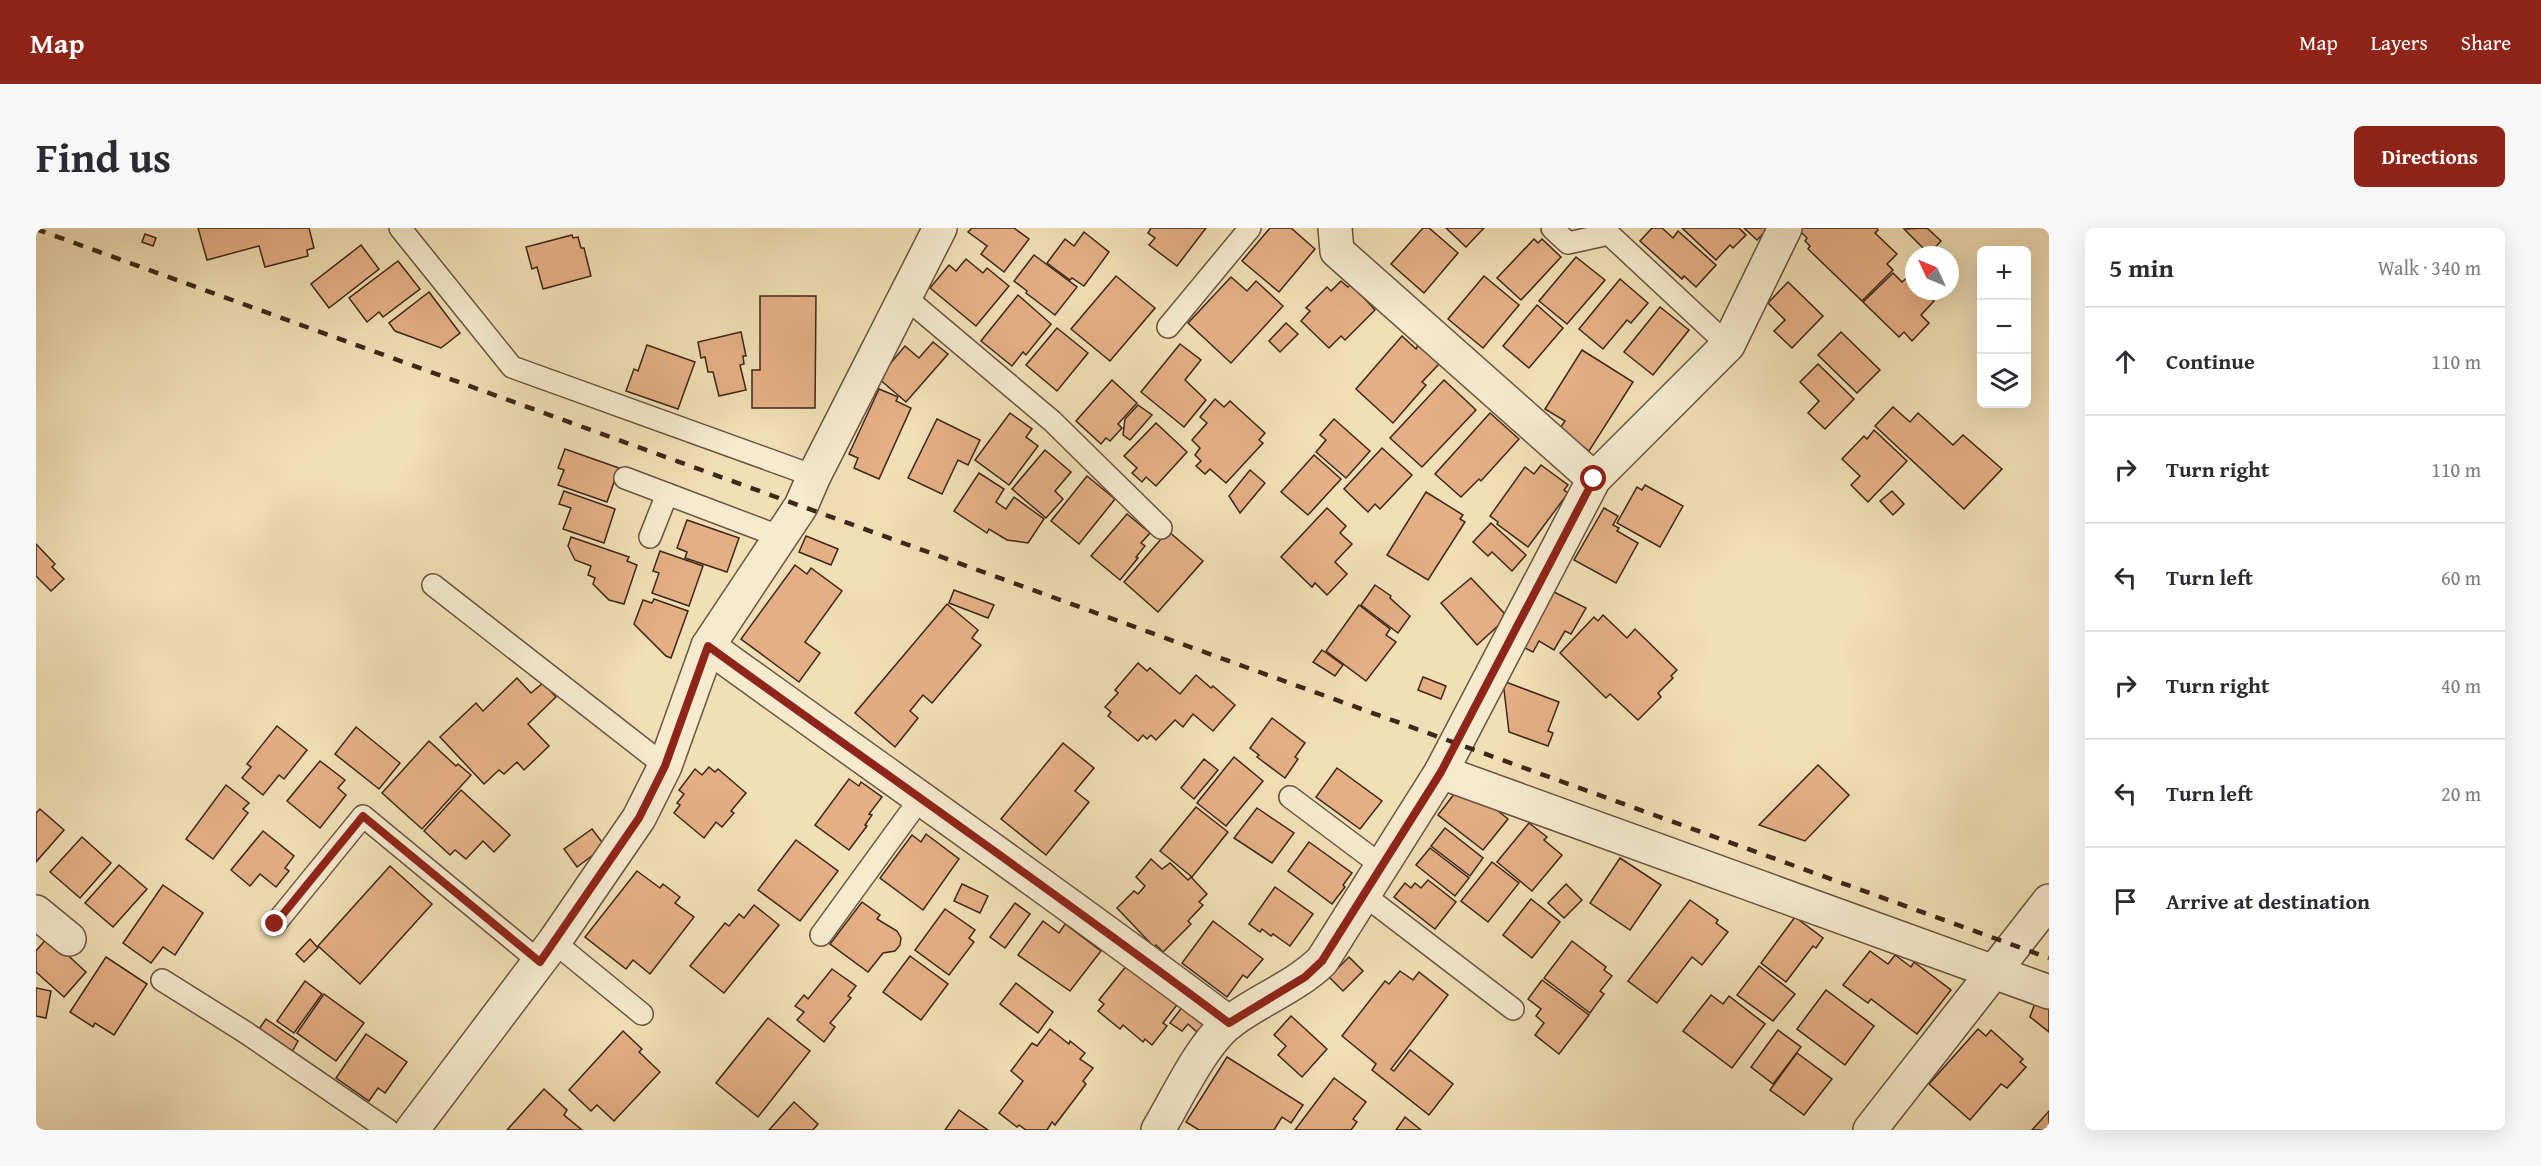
<!DOCTYPE html>
<html lang="en">
<head>
<meta charset="utf-8">
<style>
  body { margin:0; font-family:"Gentium Book Plus",serif; background:#f7f7f7; color:#2b2b33 }
  .controls { position:absolute; right:18px; top:18px; display:grid; overflow:hidden; border-radius:9px; box-shadow:0 6px 24px #0002 }
  .controls button { width:54px; height:54px; display:grid; place-items:center; padding:0; border:0; border-bottom:2px solid #e1e1e2; background:#fff; color:#2b2b33; font:30px sans-serif }
  .compass { position:absolute; left:1869px; top:18px; width:54px; height:54px; border-radius:50%; background:#fff; box-shadow:0 6px 24px #0002; rotate:314deg }
  .stop { position:absolute; width:18px; height:18px; margin:-14px; border:4px solid #8f2418; border-radius:50%; background:#fff }
  .stop.end { background:#8f2418; border-color:#fff; box-shadow:0 2px 6px #0008 }
  .list { margin:0; padding:0; list-style:none }
  h2 { display:flex; justify-content:space-between; align-items:center; height:78px; margin:0; padding:0 24px; font-size:26px }
  h2 small { font-size:20px; font-weight:400; color:#7c7c81 }
  .list li { display:grid; grid-template-columns:39px 1fr auto; gap:18px; align-items:center; box-sizing:border-box; height:108px; padding:0 24px; border-top:2px solid #e1e1e2 }
  .list b { display:block; font-size:22px; white-space:nowrap }
  .list em { font-size:20px; font-style:normal; color:#7c7c81 }
  .icon { flex:none; width:33px; height:33px; fill:none; stroke:currentColor; stroke-width:2; stroke-linecap:round; stroke-linejoin:round }
  .map { position:relative; flex:none; width:2013px; height:902px; overflow:hidden; border-radius:9px }
  header { display:flex; align-items:center; gap:36px; box-sizing:border-box; height:84px; padding:0 30px; background:#8f2418; color:#fff }
  header strong { font-size:28px }
  nav { display:flex; gap:33px; margin-inline-start:auto; font-size:21px }
  .intro { display:flex; align-items:center; justify-content:space-between; box-sizing:border-box; height:144px; padding:0 36px }
  h1 { margin:0; font-size:42px }
  .button { padding:15px 27px; border-radius:9px; background:#8f2418; color:#fff; font-size:21px; font-weight:700 }
  main { display:flex; gap:36px; padding:0 36px }
  aside { flex:1; background:#fff; border-radius:9px; box-shadow:0 6px 24px #0002 }
  .map>svg:first-child { display:block }
  .building { fill:#e5af85; stroke:#3d2719; stroke-width:1.5 }
  .lines { fill:none; stroke-linecap:round; stroke-linejoin:round }
  .lane-casing { stroke:#6a5540; stroke-width:24 }
  .street-casing { stroke:#6a5540; stroke-width:36 }
  .lane { stroke:#f6eacf; stroke-width:21 }
  .street { stroke:#f6eacf; stroke-width:33 }
  .rail { stroke:#3d2719; stroke-width:4.5; stroke-dasharray:10 10; stroke-linecap:butt }
  .route { stroke:#8f2418; stroke-width:8 }
</style>
</head>
<body>
<header>
<strong>Map</strong>
<nav><a>Map</a><a>Layers</a><a>Share</a></nav>
</header>
<div class="intro"><h1>Find us</h1><a class="button">Directions</a></div>
<main>
<div class="map">
<svg width="2013" height="902" viewBox="0 0 2013 902">
  <rect width="100%" height="100%" fill="#f1dfb5"/>
  <filter id="stains"><feTurbulence type="fractalNoise" baseFrequency=".00333" numOctaves="4"/><feColorMatrix values="0 0 0 0 .2 0 0 0 0 .09 0 0 0 0 .02 0 0 0 .5 -.17"/></filter>
  <radialGradient id="worn" r=".72"><stop offset=".6" stop-color="#630" stop-opacity="0"/><stop offset="1" stop-color="#630" stop-opacity=".3"/></radialGradient>
  <g class="building">
    <polygon points="162,0 273,0 278,20 271,22 272,28 229,39 223,18 171,32"/>
    <polygon points="936,0 978,0 993,11 968,44 945,26 951,18 932,4"/>
    <polygon points="1115,0 1170,0 1141,38 1113,17 1119,10 1112,5"/>
    <polygon points="1234,0 1255,0 1279,21 1243,64 1206,33"/>
    <polygon points="1387,0 1393,0 1422,25 1388,65 1355,36"/>
    <polygon points="1410,0 1448,0 1430,19"/>
    <polygon points="1616,0 1626,0 1637,10 1642,3 1680,37 1660,59 1648,48 1646,51 1604,13"/>
    <polygon points="1646,0 1703,0 1710,7 1697,20 1694,17 1680,32"/>
    <polygon points="1708,0 1729,0 1731,2 1721,12"/>
    <polygon points="1767,0 1841,0 1842,2 1839,5 1861,26 1851,36 1857,42 1826,73 1772,21 1774,18 1769,13 1771,10 1764,3"/>
    <polygon points="1891,0 1905,13 1893,26 1868,1"/>
    <polygon points="1048,4 1073,24 1048,58 1036,50 1034,52 1011,35 1029,11 1038,18"/>
    <polygon points="109,6 120,10 117,18 106,14"/>
    <polygon points="536,7 537,10 542,9 545,20 548,20 555,48 507,61 501,39 496,41 490,19"/>
    <polygon points="1498,11 1502,15 1506,11 1525,29 1485,72 1461,50"/>
    <polygon points="325,17 343,41 293,80 275,56"/>
    <polygon points="998,27 1041,59 1019,87 990,65 991,63 978,53"/>
    <polygon points="1540,29 1569,52 1531,96 1503,73"/>
    <polygon points="930,31 947,45 951,40 973,58 940,98 894,60 913,37 920,43"/>
    <polygon points="362,33 384,61 347,89 343,84 331,94 313,70"/>
    <polygon points="1857,45 1866,54 1873,48 1878,53 1878,63 1888,63 1898,73 1885,87 1893,95 1876,113 1868,104 1863,109 1827,74"/>
    <polygon points="1080,48 1119,80 1074,133 1035,101"/>
    <polygon points="1448,48 1483,77 1447,120 1412,91"/>
    <polygon points="1195,49 1211,63 1220,53 1247,78 1195,135 1152,95"/>
    <polygon points="1584,51 1612,75 1595,95 1591,92 1567,121 1543,101"/>
    <polygon points="1305,53 1312,59 1315,56 1339,82 1309,112 1305,108 1293,120 1265,93 1274,83 1270,80 1291,59 1295,63"/>
    <polygon points="1752,54 1787,88 1756,120 1738,103 1749,92 1732,75"/>
    <polygon points="393,64 424,105 405,120 359,103 353,95"/>
    <polygon points="982,67 1015,96 990,127 987,124 976,138 945,113"/>
    <polygon points="724,68 780,68 779,180 716,180 716,142 724,142"/>
    <polygon points="1501,77 1527,100 1493,140 1467,118"/>
    <polygon points="1624,79 1653,102 1617,147 1588,124"/>
    <polygon points="1250,95 1262,106 1244,124 1233,113"/>
    <polygon points="1021,100 1052,125 1021,163 990,137"/>
    <polygon points="705,104 710,128 707,128 708,136 704,137 710,162 683,168 677,144 672,144 669,129 665,130 662,114"/>
    <polygon points="1805,104 1844,142 1821,165 1782,127"/>
    <polygon points="1366,108 1380,121 1382,117 1403,136 1386,154 1390,157 1357,195 1320,161"/>
    <polygon points="897,114 912,126 870,174 842,150 869,118 883,130"/>
    <polygon points="1144,116 1165,132 1149,152 1170,172 1148,199 1105,164"/>
    <polygon points="611,117 659,134 642,181 590,163 598,141 602,143"/>
    <polygon points="1546,122 1597,154 1553,223 1522,203 1529,193 1509,181"/>
    <polygon points="1782,136 1818,171 1789,201 1772,185 1783,173 1764,154"/>
    <polygon points="1076,152 1101,175 1082,196 1086,200 1074,213 1070,210 1065,216 1040,193"/>
    <polygon points="1408,152 1440,182 1386,239 1354,210"/>
    <polygon points="843,161 862,169 860,173 875,180 843,251 818,240 822,230 813,226"/>
    <polygon points="1179,171 1188,179 1194,173 1229,205 1223,212 1227,215 1190,255 1174,241 1169,246 1160,238 1165,233 1159,227 1164,220 1156,212 1171,195 1164,189"/>
    <polygon points="1102,177 1116,187 1094,212 1087,207 1089,191"/>
    <polygon points="1857,179 1874,194 1882,185 1917,217 1927,207 1966,241 1928,281 1839,198"/>
    <polygon points="974,185 996,201 990,209 1002,218 973,257 939,232"/>
    <polygon points="1454,185 1483,211 1445,253 1443,251 1425,269 1399,246"/>
    <polygon points="901,191 944,212 932,237 922,232 906,266 872,250"/>
    <polygon points="1298,191 1334,223 1310,250 1280,224 1290,212 1284,207"/>
    <polygon points="1120,195 1151,224 1120,258 1110,249 1106,254 1096,245 1101,240 1088,228"/>
    <polygon points="1838,202 1871,233 1832,274 1815,257 1824,248 1806,231 1828,208 1831,211"/>
    <polygon points="1346,220 1376,247 1344,281 1339,276 1332,284 1308,261"/>
    <polygon points="529,221 583,240 571,274 522,257 528,242 522,240"/>
    <polygon points="1009,222 1035,244 1019,263 1027,271 1010,290 976,261"/>
    <polygon points="1278,227 1305,251 1272,287 1245,264"/>
    <polygon points="1505,237 1532,257 1528,262 1532,265 1492,319 1461,296 1462,294 1454,288 1489,239 1498,246"/>
    <polygon points="1214,242 1229,255 1204,285 1193,268"/>
    <polygon points="943,245 968,261 960,274 970,281 978,269 1008,291 992,315 971,312 953,301 951,305 918,283"/>
    <polygon points="1051,248 1079,271 1043,316 1015,293"/>
    <polygon points="1609,257 1647,278 1624,319 1581,295 1601,259 1606,262"/>
    <polygon points="528,263 579,281 568,315 527,301 535,280 523,276"/>
    <polygon points="1856,263 1868,276 1857,287 1844,273"/>
    <polygon points="1390,264 1427,287 1424,291 1429,294 1392,352 1351,327"/>
    <polygon points="1291,280 1310,298 1304,305 1316,316 1299,334 1311,346 1291,367 1279,355 1276,359 1245,329"/>
    <polygon points="1568,280 1582,288 1577,297 1583,300 1581,303 1602,315 1580,355 1538,332"/>
    <polygon points="1091,286 1114,305 1105,315 1109,318 1100,329 1102,330 1084,352 1055,328"/>
    <polygon points="651,292 703,310 691,344 649,330 651,324 641,320"/>
    <polygon points="1455,295 1490,327 1476,343 1456,324 1452,328 1437,314"/>
    <polygon points="1132,303 1167,333 1122,384 1088,354"/>
    <polygon points="770,308 802,321 795,337 763,324"/>
    <polygon points="535,309 593,329 591,333 601,337 588,376 573,372 557,356 559,350 552,347 555,338 539,332 532,318"/>
    <polygon points="0,316 19,336 16,339 28,351 15,363 0,348"/>
    <polygon points="624,323 667,338 653,378 616,365 623,345 617,343"/>
    <polygon points="759,337 771,346 775,340 806,363 769,414 784,425 763,454 705,411"/>
    <polygon points="1435,350 1468,385 1465,395 1441,417 1405,375"/>
    <polygon points="1339,357 1355,368 1354,370 1374,388 1362,405 1325,377"/>
    <polygon points="918,362 958,377 952,390 913,375"/>
    <polygon points="1516,363 1550,380 1535,406 1529,403 1518,422 1503,413 1497,424 1487,419"/>
    <polygon points="618,371 652,383 635,430 630,428 598,396 607,372 616,375"/>
    <polygon points="911,376 942,402 936,410 945,417 896,475 887,467 874,483 882,490 859,519 819,485"/>
    <polygon points="1323,377 1354,401 1350,407 1360,414 1330,453 1290,423"/>
    <polygon points="1567,387 1591,410 1599,401 1641,442 1635,448 1637,450 1622,465 1625,469 1602,492 1574,466 1570,470 1524,425 1558,389 1562,393"/>
    <polygon points="1286,422 1307,437 1299,448 1277,434"/>
    <polygon points="1102,435 1111,443 1114,440 1144,466 1160,447 1175,460 1177,458 1199,477 1177,503 1157,486 1147,499 1139,492 1120,512 1115,507 1111,511 1107,507 1102,513 1072,488 1075,484 1069,479 1082,465 1079,462"/>
    <polygon points="1387,449 1410,458 1405,471 1382,462"/>
    <polygon points="481,450 495,465 507,455 520,469 492,496 513,518 488,542 481,534 468,546 463,542 448,556 404,509 440,475 447,483"/>
    <polygon points="1467,453 1523,474 1512,503 1517,505 1512,518 1473,504"/>
    <polygon points="1236,490 1269,515 1259,529 1262,531 1249,550 1221,529 1223,527 1214,520"/>
    <polygon points="241,498 271,522 248,551 243,547 227,567 206,550 215,539 211,536"/>
    <polygon points="320,499 364,535 343,561 299,526"/>
    <polygon points="393,513 420,538 422,536 435,547 386,601 346,565"/>
    <polygon points="1027,515 1058,540 1039,563 1053,574 1010,627 965,591"/>
    <polygon points="1198,529 1227,553 1190,598 1161,575"/>
    <polygon points="1168,531 1182,542 1158,571 1145,560"/>
    <polygon points="284,533 309,552 302,560 310,567 284,600 251,573"/>
    <polygon points="1782,537 1813,567 1769,613 1723,597"/>
    <polygon points="673,539 679,544 682,541 710,565 695,583 698,585 686,599 680,594 668,610 638,585 644,577 641,575 648,566 643,562 659,541 666,547"/>
    <polygon points="1301,540 1346,573 1324,601 1280,569"/>
    <polygon points="813,551 823,558 825,554 846,569 833,586 836,587 829,597 831,598 813,622 779,597"/>
    <polygon points="190,557 213,575 207,581 212,585 177,631 150,611"/>
    <polygon points="425,562 474,607 458,624 447,613 430,631 419,622 414,627 388,603"/>
    <polygon points="1419,565 1453,576 1472,591 1447,622 1402,587"/>
    <polygon points="1160,579 1192,604 1156,649 1124,623"/>
    <polygon points="1221,580 1258,605 1236,635 1198,610"/>
    <polygon points="4,581 28,602 0,634 0,585"/>
    <polygon points="1493,595 1511,609 1508,612 1526,627 1496,663 1461,634"/>
    <polygon points="1409,600 1447,630 1434,648 1395,618"/>
    <polygon points="556,601 569,618 541,639 528,621"/>
    <polygon points="227,603 258,628 249,640 253,643 240,659 224,646 214,658 195,642"/>
    <polygon points="890,606 923,631 887,682 844,650 876,607 885,614"/>
    <polygon points="46,609 75,635 44,670 14,644"/>
    <polygon points="760,612 802,643 764,693 722,662"/>
    <polygon points="1273,614 1316,645 1307,657 1309,659 1296,676 1252,643"/>
    <polygon points="1394,620 1433,650 1419,668 1380,637"/>
    <polygon points="1584,630 1625,657 1594,702 1554,675"/>
    <polygon points="1115,631 1126,641 1134,635 1152,652 1155,649 1171,666 1163,674 1167,677 1152,693 1155,696 1127,724 1120,717 1118,719 1081,680 1098,663 1102,666 1109,658 1100,649"/>
    <polygon points="1456,634 1483,655 1452,694 1425,673"/>
    <polygon points="83,637 111,661 77,699 49,675"/>
    <polygon points="354,638 396,676 324,756 282,718"/>
    <polygon points="601,643 624,660 627,656 644,669 639,675 658,689 614,746 597,732 590,741 549,709"/>
    <polygon points="1392,652 1420,674 1399,701 1358,669 1369,655 1375,660 1379,655 1385,660"/>
    <polygon points="926,656 952,668 944,685 918,673"/>
    <polygon points="1530,656 1546,672 1528,690 1512,675"/>
    <polygon points="127,657 167,685 139,727 127,719 115,735 87,715"/>
    <polygon points="1239,659 1277,686 1254,718 1237,706 1235,708 1226,701 1224,704 1213,696"/>
    <polygon points="1495,671 1524,694 1496,730 1467,707"/>
    <polygon points="1654,672 1682,692 1680,695 1692,704 1666,737 1656,729 1621,775 1592,753"/>
    <polygon points="826,674 844,687 841,691 861,703 865,710 864,717 859,723 847,725 832,744 794,716"/>
    <polygon points="979,675 994,686 969,720 954,709"/>
    <polygon points="718,677 743,697 688,765 654,738 689,695 693,698 703,686 708,690"/>
    <polygon points="909,681 939,702 933,710 938,714 913,747 879,722"/>
    <polygon points="1759,689 1787,710 1780,720 1777,718 1750,754 1725,735"/>
    <polygon points="1007,693 1023,705 1029,696 1065,723 1034,763 982,727"/>
    <polygon points="1177,693 1227,731 1211,750 1207,747 1191,769 1146,735"/>
    <polygon points="12,709 50,744 28,769 0,744 0,723"/>
    <polygon points="274,711 282,720 268,734 260,726"/>
    <polygon points="1536,713 1570,739 1568,742 1576,748 1564,763 1568,766 1554,785 1508,750"/>
    <polygon points="1834,723 1852,736 1859,727 1875,739 1878,734 1915,762 1881,806 1835,771 1832,775 1807,757"/>
    <polygon points="874,728 912,756 885,792 847,764"/>
    <polygon points="70,729 111,756 78,807 59,795 57,799 34,784"/>
    <polygon points="1313,729 1327,743 1307,763 1293,749"/>
    <polygon points="1091,737 1144,773 1127,795 1131,798 1116,817 1109,811 1107,814 1087,797 1084,801 1062,783 1068,776 1063,772"/>
    <polygon points="1723,738 1759,766 1737,793 1701,767"/>
    <polygon points="796,741 820,758 812,768 815,770 794,795 799,799 788,814 761,792 768,784 759,778 768,767 772,771"/>
    <polygon points="1364,743 1377,752 1383,744 1412,767 1355,841 1358,843 1374,822 1417,856 1393,887 1336,842 1340,836 1306,808 1349,753 1353,756"/>
    <polygon points="1506,752 1553,787 1523,826 1499,807 1508,795 1500,788 1505,781 1492,771"/>
    <polygon points="269,753 286,766 258,805 241,793"/>
    <polygon points="980,755 1017,784 1002,805 964,776"/>
    <polygon points="0,760 15,763 10,790 0,788"/>
    <polygon points="1790,762 1838,798 1809,837 1761,801"/>
    <polygon points="288,766 328,795 300,833 261,805"/>
    <polygon points="1675,767 1687,776 1693,768 1729,796 1696,840 1647,803"/>
    <polygon points="1151,773 1174,792 1163,806 1152,796 1146,803 1134,795"/>
    <polygon points="1999,775 2013,781 2013,804 1994,789"/>
    <polygon points="1255,788 1291,821 1266,849 1242,827 1250,818 1238,807"/>
    <polygon points="732,790 774,823 722,889 680,855"/>
    <polygon points="230,791 262,813 256,824 223,801"/>
    <polygon points="1014,801 1033,816 1034,813 1049,825 1044,831 1057,840 1047,853 1050,856 1019,897 1016,894 1011,902 990,902 983,897 981,899 963,885 987,853 975,843 996,815 1001,818"/>
    <polygon points="1942,801 1950,808 1955,802 1987,831 1984,834 1990,839 1971,860 1965,856 1934,892 1893,856"/>
    <polygon points="1742,802 1765,819 1737,856 1715,839"/>
    <polygon points="587,803 606,821 603,824 624,844 578,893 561,877 555,883 533,862"/>
    <polygon points="330,806 371,834 349,865 342,860 333,873 300,850"/>
    <polygon points="1761,825 1796,851 1768,887 1734,862"/>
    <polygon points="1191,829 1267,877 1255,895 1246,889 1238,902 1163,902 1150,894"/>
    <polygon points="1298,850 1330,874 1317,891 1321,894 1315,902 1259,902"/>
    <polygon points="508,861 531,882 528,887 546,902 471,902"/>
    <polygon points="758,874 782,896 777,902 733,902"/>
    <polygon points="923,882 952,902 909,902"/>
    <polygon points="2013,883 2013,902 1996,902"/>
    <polygon points="1369,889 1385,902 1360,902"/>
  </g>
  <g class="lines">
    <g class="lane-casing">
      <g id="lane">
        <polyline points="364,0 476,139 778,248"/>
        <polyline points="1516,0 1532,15 1573,6 1692,117"/>
        <polyline points="869,69 1016,193 1125,300"/>
        <polyline points="1132,99 1214,0"/>
        <polyline points="589,250 745,309"/>
        <polyline points="614,309 631,266"/>
        <polyline points="397,357 629,538"/>
        <polyline points="1254,569 1346,638"/>
        <polyline points="1328,667 1477,781"/>
        <polyline points="239,696 327,588 504,734"/>
        <polyline points="785,707 884,571"/>
        <polyline points="518,714 606,786"/>
        <polyline points="126,752 209,804 352,902"/>
      </g>
    </g>
    <g class="street-casing">
      <g id="street">
        <polyline points="1299,0 1301,23 1558,251"/>
        <path d="M672 418C846 544 1022 666 1193 795"/>
        <polyline points="1405,544 2013,764"/>
        <polyline points="0,684 33,711"/>
        <polyline points="376,902 518,714 603,590 629,538 672,418 765,278 778,248 904,0"/>
        <path d="M1122 902C1140 872 1166 815 1194 794 1224 771 1258 760 1286 733L1405 544 1558 251 1692 117 1749 0"/>
        <polyline points="1834,902 2013,673"/>
      </g>
    </g>
    <use href="#lane" class="lane"/>
    <use href="#street" class="street"/>
    <polyline class="rail" points="0,1 2013,730"/>
  </g>
  <g class="lines">
    <path class="route" d="M239 696 327 588 504 734 603 590 629 538 672 418C846 544 1022 666 1193 795L1269 749 1286 733 1405 544 1558 251"/>
  </g>
  <rect width="100%" height="100%" filter="url(#stains)"/>
  <rect width="100%" height="100%" fill="url(#worn)"/>
</svg>
<div class="controls">
<button>+</button>
<button>−</button>
<button><svg class="icon" aria-label="layers" viewBox="0 0 24 24"><path d="M12 4l9 5-9 5-9-5zM3 14l9 5 9-5"/></svg></button>
</div>
<svg class="compass" viewBox="-18 -18 36 36"><path d="M0-13l5 13h-10z" fill="#e53935"/><path d="M0 13l5-13h-10z" fill="#7c7c81"/></svg>
<div class="stop" style="left:1558px;top:251px"></div>
<div class="stop end" style="left:239px;top:696px"></div>
</div>
<aside>
<h2>5 min<small>Walk · 340 m</small></h2>
<ul class="list">
<li><svg class="icon" aria-label="ahead" viewBox="0 0 24 24"><path d="M12 20V5M6 11l6-6 6 6"/></svg><div><b>Continue</b></div><em>110 m</em></li>
<li><svg class="icon" aria-label="right" viewBox="0 0 24 24"><path d="M7 20v-9h11M14 6l5 5-5 5"/></svg><div><b>Turn right</b></div><em>110 m</em></li>
<li><svg class="icon" aria-label="left" viewBox="0 0 24 24"><path d="M17 20v-9H6M10 6l-5 5 5 5"/></svg><div><b>Turn left</b></div><em>60 m</em></li>
<li><svg class="icon" aria-label="right" viewBox="0 0 24 24"><path d="M7 20v-9h11M14 6l5 5-5 5"/></svg><div><b>Turn right</b></div><em>40 m</em></li>
<li><svg class="icon" aria-label="left" viewBox="0 0 24 24"><path d="M17 20v-9H6M10 6l-5 5 5 5"/></svg><div><b>Turn left</b></div><em>20 m</em></li>
<li><svg class="icon" aria-label="arrive" viewBox="0 0 24 24"><path d="M6 21V4h12l-3 4 3 4H6"/></svg><div><b>Arrive at destination</b></div></li>
</ul>
</aside>
</main>
</body>
</html>
